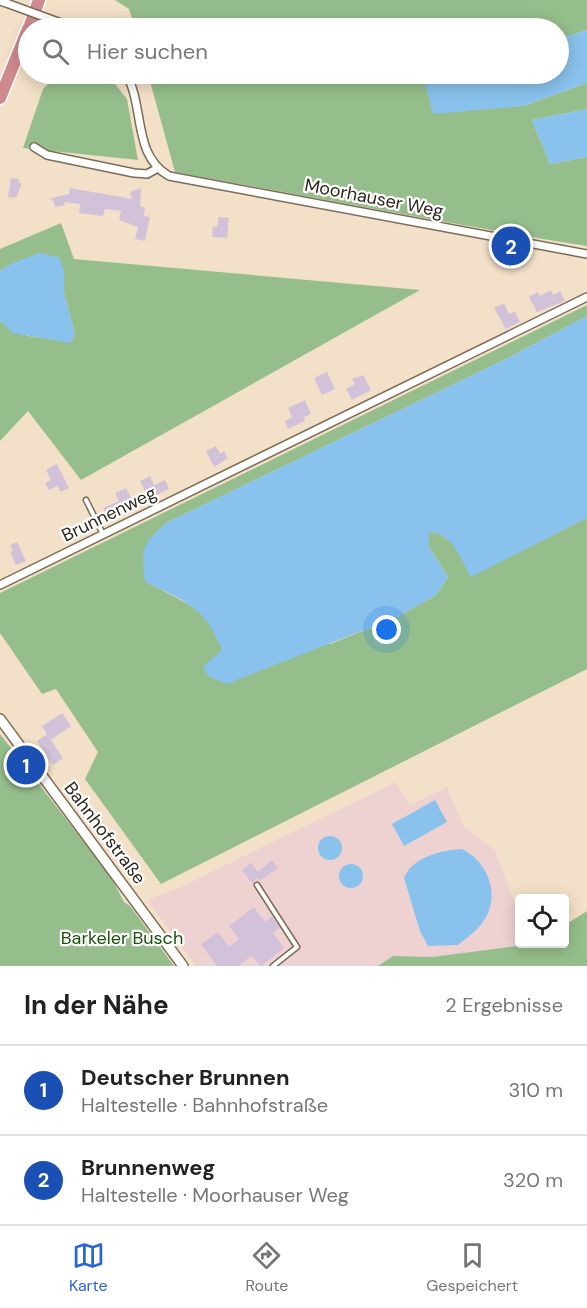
<!DOCTYPE html>
<html lang="de">
<head>
<meta charset="utf-8">
<style>
  body { margin:0; font-family:"DM Sans",sans-serif; background:#f6f6f6; color:#222 }
  .controls { position:absolute; right:18px; bottom:18px; display:grid; overflow:hidden; border-radius:6px; box-shadow:0 3px 15px #0003 }
  .controls button { width:54px; height:54px; display:grid; place-items:center; padding:0; border:0; border-bottom:2px solid #e0e0e0; background:#fff; color:#222; font:30px sans-serif }
  .you { position:absolute; left:387px; top:630px; width:21px; height:21px; margin:-15px; border:4px solid #fff; border-radius:50%; background:#1a73e8; box-shadow:0 0 0 9px #1a73e833 }
  .badge { display:grid; place-items:center; width:39px; height:39px; border-radius:50%; background:#2867d4; color:#fff; font-size:20px; font-weight:700 }
  .pin { position:absolute; translate:-50% -50%; border:3px solid #fff; box-shadow:0 2px 6px #0006 }
  .list { margin:0; padding:0; list-style:none }
  h2 { display:flex; justify-content:space-between; align-items:center; height:78px; margin:0; padding:0 24px; font-size:26px }
  h2 small { font-size:20px; font-weight:400; color:#767676 }
  .list li { display:grid; grid-template-columns:39px 1fr auto; gap:18px; align-items:center; box-sizing:border-box; height:90px; padding:0 24px; border-top:2px solid #e0e0e0 }
  .list b { display:block; font-size:22px; white-space:nowrap }
  .list p { margin:0; font-size:20px; white-space:nowrap; color:#767676 }
  .list em { font-size:20px; font-style:normal; color:#767676 }
  .icon { flex:none; width:33px; height:33px; fill:none; stroke:currentColor; stroke-width:2; stroke-linecap:round; stroke-linejoin:round }
  .map { position:relative; flex:none; width:587px; height:966px; overflow:hidden }
  .search { position:absolute; background:#fff; box-shadow:0 3px 15px #0003; left:18px; right:18px; top:18px; height:66px; display:flex; align-items:center; gap:15px; box-sizing:border-box; padding:0 21px; border-radius:33px; color:#767676; font-size:22px }
  .sheet { height:258px; background:#fff }
  nav { display:flex; justify-content:space-around; align-items:center; box-sizing:border-box; height:84px; border-top:2px solid #e0e0e0; background:#fff; font-size:16px; color:#767676 }
  nav a { display:grid; justify-items:center; gap:3px }
  nav .on { color:#2867d4 }
  .map>svg:first-child { display:block }
  .industrial { fill:#edd2d1 }
  .green { fill:#96be8c }
  .water { fill:#89c2ec }
  .building { fill:#d2c2d9 }
  .lines { fill:none; stroke-linecap:round; stroke-linejoin:round }
  .service-casing { stroke:#7c6c56; stroke-width:7 }
  .minor-casing { stroke:#7c6c56; stroke-width:10 }
  .tertiary-casing { stroke:#7c6c56; stroke-width:12 }
  .trunk-casing { stroke:#fff; stroke-width:15 }
  .service { stroke:#fff; stroke-width:4 }
  .minor { stroke:#fff; stroke-width:7 }
  .tertiary { stroke:#fff; stroke-width:9 }
  .trunk { stroke:#ce8a8c; stroke-width:12 }
  .minor-bridge-casing { stroke:#7c6c56; stroke-width:10; stroke-linecap:butt }
  .minor-bridge { stroke:#fff; stroke-width:7 }
  .labels { text-anchor:middle; dominant-baseline:central; stroke-width:4.5; stroke-linejoin:round; paint-order:stroke }
  .street-label { font-size:18px; fill:#2d261d; stroke:#fff }
  .park-label { font-size:18px; fill:#194f07; stroke:#fff }
</style>
</head>
<body>
<div class="map">
<svg width="587" height="966" viewBox="0 0 587 966">
  <rect width="100%" height="100%" fill="#f3e0c9"/>
  <polygon class="industrial" points="396,782 410,805 447,787 464,827 495,850 519,915 520,944 531,946 432,957 393,956 378,966 196,966 147,900 181,887"/>
  <g class="green">
    <polygon points="115,0 587,0 587,30 559,39 558,28 135,28 129,9"/>
    <polygon points="57,74 107,74 127,99 138,160 23,148 43,89"/>
    <path d="M148 74H453L425 83 523 106 587 83V109L532 120 550 164 587 157V246C449 224 313 197 175 172Z"/>
    <path d="M61 223 74 259 420 290 81 480 28 411 0 441V321C23 342 42 335 70 342L75 334 64 293V271L8 265 0 271V249Z"/>
    <polygon points="587,305 587,316 504,360 166,523 145,581 201,611 213,627 330,644 397,617 436,595 448,577 429,547 428,532 439,533 451,542 557,531 587,518 587,669 161,884 85,779 98,752 56,689 42,694 0,633 0,593"/>
    <polygon points="0,734 111,877 124,902 130,906 174,966 0,966"/>
    <polygon points="587,911 587,966 378,966 393,956 432,957 534,944 564,944 565,925"/>
  </g>
  <g class="water">
    <polygon points="587,30 587,83 523,106 433,114 425,83 453,74 558,74 559,39"/>
    <polygon points="587,109 587,157 550,164 532,120"/>
    <polygon points="39,253 59,257 64,271 64,293 75,334 71,343 13,333 0,321 0,271 8,265"/>
    <path d="M587 316V518L471 577C460 558 453 533 429 532V547L448 577 436 595 397 617 227 684 208 676 203 667 222 650C204 604 185 603 145 581 141 549 142 544 166 523L504 360Z"/>
    <polygon points="435,800 447,822 404,846 392,824"/>
    <circle cx="330" cy="848" r="12"/>
    <path d="M462 849C489 862 502 898 482 923 476 932 466 938 458 945L428 946 420 931 404 878C412 857 442 850 462 849Z"/>
    <circle cx="351" cy="876" r="12"/>
  </g>
  <g class="building">
    <polygon points="11,178 19,179 19,183 22,183 16,198 8,197"/>
    <polygon points="70,188 132,199 130,192 141,188 140,206 145,208 144,216 150,217 145,241 135,239 138,227 119,220 121,211 105,209 103,216 79,213 80,204 64,202 65,205 55,207 53,200 48,199 69,194"/>
    <polygon points="219,217 229,218 227,238 212,237 213,227 217,227"/>
    <polygon points="551,290 553,295 560,291 565,301 537,312 529,297 538,292 540,296"/>
    <polygon points="504,303 509,314 515,312 520,322 506,329 494,308"/>
    <polygon points="327,372 335,389 322,395 314,378"/>
    <polygon points="363,375 371,390 352,400 346,389 355,384 352,379"/>
    <polygon points="305,400 311,414 304,417 305,421 288,429 285,421 292,417 288,408"/>
    <polygon points="216,446 220,454 224,451 228,458 214,467 206,451"/>
    <polygon points="57,464 69,488 60,492 58,486 49,490 45,483 51,480 46,470"/>
    <polygon points="150,476 154,485 165,480 169,489 149,499 140,481"/>
    <polygon points="126,488 135,506 108,519 103,508 119,501 115,493"/>
    <polygon points="17,542 26,561 16,565 10,552 13,551 10,545"/>
    <polygon points="62,713 71,726 51,740 63,758 53,765 37,741 47,734 42,726"/>
    <polygon points="272,860 278,868 260,881 258,878 252,883 242,870 251,863 258,872"/>
    <polygon points="254,907 265,922 272,916 280,928 273,933 284,948 261,966 252,956 238,966 217,966 201,944 218,932 229,947 239,939 229,926"/>
  </g>
  <g class="lines">
    <g class="service-casing">
      <g id="service">
        <polyline points="86,500 103,534"/>
        <polyline points="257,885 297,947 273,966"/>
      </g>
    </g>
    <g class="minor-casing">
      <g id="minor">
        <polyline points="0,1 9,4"/>
        <polyline points="61,23 75,28"/>
        <path d="M126 74C145 106 132 155 169 176L587 254"/>
        <polyline points="34,147 47,155 134,173 147,174 158,168"/>
        <polyline points="0,585 587,297"/>
      </g>
    </g>
    <g class="tertiary-casing">
      <polyline id="tertiary" points="0,719 183,966"/>
    </g>
    <g class="trunk-casing">
      <g id="trunk">
        <polyline points="29,28 39,0"/>
        <polyline points="0,98 28,29"/>
      </g>
    </g>
    <use href="#service" class="service"/>
    <use href="#minor" class="minor"/>
    <use href="#tertiary" class="tertiary"/>
    <use href="#trunk" class="trunk"/>
    <g class="minor-bridge-casing">
      <polyline id="minor-bridge" points="9,4 61,23"/>
    </g>
    <use href="#minor-bridge" class="minor-bridge"/>
  </g>
  <g class="labels">
    <g class="street-label">
      <text transform="translate(374 198) rotate(11)">Moorhauser Weg</text>
      <text transform="translate(109 514) rotate(-26)">Brunnenweg</text>
      <text transform="translate(105 833) rotate(53)">Bahnhofstraße</text>
    </g>
    <g class="park-label">
      <text x="122" y="938">Barkeler Busch</text>
    </g>
  </g>
</svg>
<div class="controls">
<button><svg class="icon" aria-label="locate" viewBox="0 0 24 24"><circle cx="12" cy="12" r="6"/><path d="M12 2v4M12 18v4M2 12h4M18 12h4"/></svg></button>
</div>
<div class="you"></div>
<div class="pin badge" style="left:26px;top:765px;background:#1a4fb4">1</div>
<div class="pin badge" style="left:511px;top:246px;background:#1a4fb4">2</div>
<div class="search"><svg class="icon" aria-label="search" viewBox="0 0 24 24"><circle cx="10" cy="10" r="6"/><path d="M15 15l6 6"/></svg>Hier suchen</div>
</div>
<section class="sheet">
<h2>In der Nähe<small>2 Ergebnisse</small></h2>
<ul class="list">
<li><span class="badge" style="background:#1a4fb4">1</span><div><b>Deutscher Brunnen</b><p>Haltestelle · Bahnhofstraße</p></div><em>310 m</em></li>
<li><span class="badge" style="background:#1a4fb4">2</span><div><b>Brunnenweg</b><p>Haltestelle · Moorhauser Weg</p></div><em>320 m</em></li>
</ul>
</section>
<nav>
<a class="on"><svg class="icon" aria-label="map" viewBox="0 0 24 24"><path d="M3 6l6-2 6 2 6-2v14l-6 2-6-2-6 2zM9 4v14M15 6v14"/></svg>Karte</a>
<a><svg class="icon" aria-label="directions" viewBox="0 0 24 24"><path d="M12 3l9 9-9 9-9-9zM9 14v-3h6M13 9l2 2-2 2"/></svg>Route</a>
<a><svg class="icon" aria-label="saved" viewBox="0 0 24 24"><path d="M7 4h10v16l-5-4-5 4z"/></svg>Gespeichert</a>
</nav>
</body>
</html>
